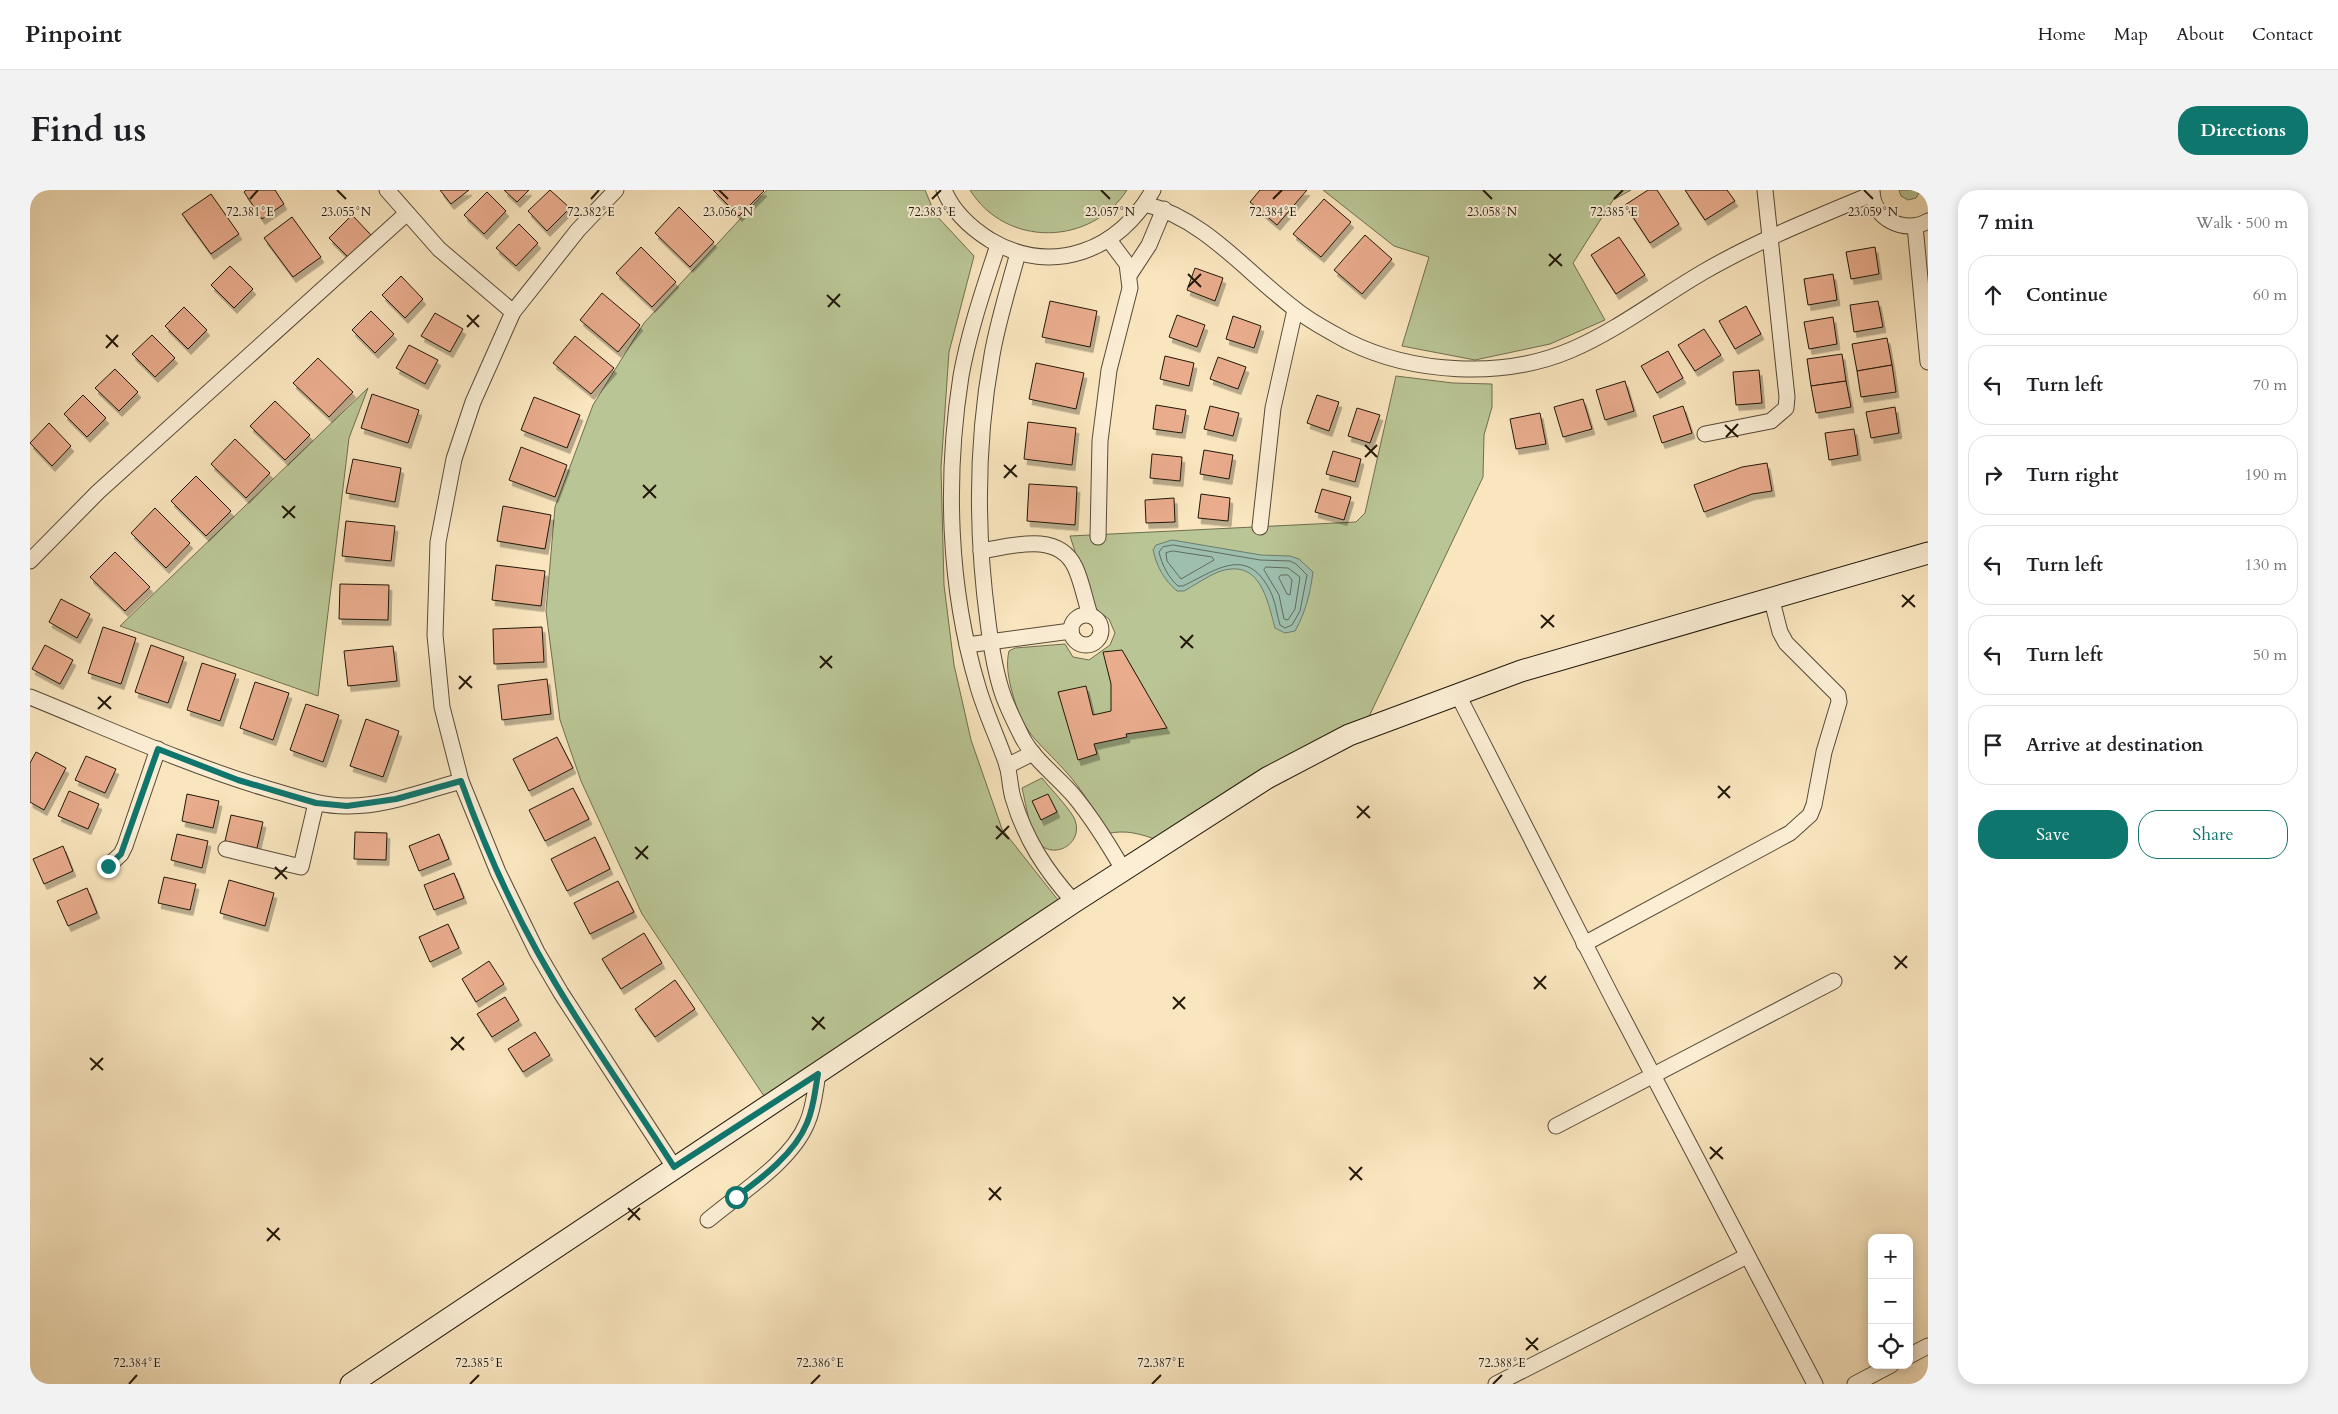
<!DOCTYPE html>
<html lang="en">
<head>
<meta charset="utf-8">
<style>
  body { margin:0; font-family:Cardo,serif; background:#f2f2f2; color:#202124 }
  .controls { position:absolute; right:15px; bottom:15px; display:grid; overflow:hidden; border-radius:10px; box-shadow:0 2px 12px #0003 }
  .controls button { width:45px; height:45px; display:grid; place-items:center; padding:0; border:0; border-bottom:1px solid #e0e0e0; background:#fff; color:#202124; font:25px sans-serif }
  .stop { position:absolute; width:15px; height:15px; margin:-11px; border:4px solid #0f766e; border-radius:50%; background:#fff }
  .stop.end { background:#0f766e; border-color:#fff; box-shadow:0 1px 5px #0008 }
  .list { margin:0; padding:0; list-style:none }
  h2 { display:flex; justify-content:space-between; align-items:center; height:65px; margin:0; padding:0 20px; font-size:21px }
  h2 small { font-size:16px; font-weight:400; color:#757577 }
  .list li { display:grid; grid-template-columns:32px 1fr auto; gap:15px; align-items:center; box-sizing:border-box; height:80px; margin:0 10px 10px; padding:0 10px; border:1px solid #e0e0e0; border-radius:20px }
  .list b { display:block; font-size:19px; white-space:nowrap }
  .list em { font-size:16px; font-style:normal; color:#757577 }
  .actions { display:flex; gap:10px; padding:15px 20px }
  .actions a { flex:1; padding:11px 0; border:1px solid #0f766e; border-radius:20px; text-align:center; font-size:18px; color:#0f766e }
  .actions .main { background:#0f766e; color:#fff }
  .icon { flex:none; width:28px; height:28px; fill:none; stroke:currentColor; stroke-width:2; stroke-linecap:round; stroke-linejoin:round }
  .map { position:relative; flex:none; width:1898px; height:1194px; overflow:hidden; border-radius:20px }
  header { display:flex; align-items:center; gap:30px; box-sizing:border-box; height:70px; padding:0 25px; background:#fff; border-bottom:1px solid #e0e0e0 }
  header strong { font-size:24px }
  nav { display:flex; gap:28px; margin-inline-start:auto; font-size:18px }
  .intro { display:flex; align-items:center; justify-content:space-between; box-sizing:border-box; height:120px; padding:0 30px }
  h1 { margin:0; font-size:35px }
  .button { padding:12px 22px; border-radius:20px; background:#0f766e; color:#fff; font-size:18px; font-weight:700 }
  main { display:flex; gap:30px; padding:0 30px }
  aside { flex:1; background:#fff; border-radius:20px; box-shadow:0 2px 12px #0003 }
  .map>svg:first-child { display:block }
  .green { fill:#bac595; stroke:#6e6e4f }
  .water { fill:#9ebfae; stroke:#6c7c6c }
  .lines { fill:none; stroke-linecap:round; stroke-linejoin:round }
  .shore { stroke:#606b5c; stroke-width:1 }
  .building { fill:#e9ac8d; stroke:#211709; filter:url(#shadow) }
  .street-casing { stroke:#574a36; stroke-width:17 }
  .secondary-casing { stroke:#211709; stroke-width:23 }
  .street { stroke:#fbeed5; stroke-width:15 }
  .secondary { stroke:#fbeed5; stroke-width:21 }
  .route { stroke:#0f766e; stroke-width:6 }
  .ticks { fill:none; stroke:#211709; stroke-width:2 }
  .ticks-label { font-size:12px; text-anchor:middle; fill:#211709; stroke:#fbeed5; stroke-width:4; stroke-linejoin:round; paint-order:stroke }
</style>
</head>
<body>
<header>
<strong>Pinpoint</strong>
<nav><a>Home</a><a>Map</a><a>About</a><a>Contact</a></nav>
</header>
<div class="intro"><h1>Find us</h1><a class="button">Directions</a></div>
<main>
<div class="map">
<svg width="1898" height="1194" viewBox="0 0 1898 1194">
  <defs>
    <filter id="shadow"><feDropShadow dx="3" dy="5.5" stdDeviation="0" flood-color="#0004"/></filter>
  </defs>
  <rect width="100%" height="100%" fill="#f9e5be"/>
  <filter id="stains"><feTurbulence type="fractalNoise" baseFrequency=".004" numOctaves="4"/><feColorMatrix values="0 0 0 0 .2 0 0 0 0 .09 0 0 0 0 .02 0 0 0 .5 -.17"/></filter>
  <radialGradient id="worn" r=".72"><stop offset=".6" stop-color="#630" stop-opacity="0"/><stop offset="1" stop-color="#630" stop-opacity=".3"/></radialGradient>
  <g class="green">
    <polygon points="737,0 895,0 905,24 944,66 919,162 911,278 914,395 924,475 941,550 972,639 1028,710 734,906 612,724 551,591 530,530 516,421 525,317 563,215 614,133"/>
    <path d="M940 0H1097C1061 56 976 58 940 0Z"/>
    <polygon points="1293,0 1601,0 1583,10 1543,73 1575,130 1520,154 1445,170 1372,156 1399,67 1364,56"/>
    <polygon points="1869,0 1890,0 1890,1 1886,8 1878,10 1871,6"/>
    <path d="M1366 186 1423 193 1462 194V217L1454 245 1453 287 1335 535 1128 650C1110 644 1096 639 1076 644 1066 622 1053 601 1037 583 1007 549 993 546 981 498 978 485 976 474 979 461L985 458 1035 454 1043 467 1059 470 1080 455 1085 443 1079 429 1063 417 1040 346 1326 332 1335 323Z"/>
    <polygon points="338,198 319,248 288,506 90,436"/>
    <path d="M1012 588C1019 597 1042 621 1045 630 1054 655 1021 672 1006 650 1000 641 995 610 992 598Z"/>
  </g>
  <path class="water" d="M1142 350 1231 365 1260 366 1269 369 1283 382C1280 404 1276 421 1265 441L1255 443 1245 438C1237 409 1230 367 1188 382 1176 387 1165 395 1154 401H1147C1134 390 1127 377 1123 360L1126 355Z"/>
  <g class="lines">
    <g class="shore">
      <path d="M1143 355 1230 370 1260 371 1266 374 1277 385 1270 421 1262 435 1255 438 1250 435C1247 426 1246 414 1242 405 1219 354 1188 379 1153 396H1148C1138 387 1132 375 1129 362L1133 357Z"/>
      <polygon points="1143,361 1182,367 1184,370 1151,389 1137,371 1136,363"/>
      <polygon points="1236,377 1258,378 1270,387 1265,419 1258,430 1254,429 1249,405 1234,380"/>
      <polygon points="1251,385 1258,385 1262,390 1260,405 1257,404 1249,388"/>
    </g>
  </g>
  <g class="building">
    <polygon points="216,0 245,0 254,14 232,29 214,2"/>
    <polygon points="410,0 439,0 421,14"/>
    <polygon points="474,0 499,0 487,12"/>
    <polygon points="520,0 540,18 517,41 498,21"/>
    <polygon points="683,0 733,0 734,1 709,26"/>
    <polygon points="1230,0 1277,0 1247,35 1220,12"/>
    <polygon points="1618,0 1627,0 1649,34 1620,53 1595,15"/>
    <polygon points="1655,0 1697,0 1705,11 1675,30"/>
    <polygon points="457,2 476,21 454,44 434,25"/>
    <polygon points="181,4 209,44 181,64 152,24"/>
    <polygon points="1294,9 1321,32 1291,67 1263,44"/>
    <polygon points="649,17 684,52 660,77 625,43"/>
    <polygon points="322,25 341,45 318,67 299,48"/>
    <polygon points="262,27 291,67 263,87 234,48"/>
    <polygon points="489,34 508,53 486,76 466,58"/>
    <polygon points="1335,45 1362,69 1332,104 1304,80"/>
    <polygon points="1589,47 1615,85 1586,104 1561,65"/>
    <polygon points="611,57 646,92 622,117 586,83"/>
    <polygon points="1845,57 1849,84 1821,89 1816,62"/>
    <polygon points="200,76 223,99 204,118 181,95"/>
    <polygon points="1165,78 1193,88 1185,111 1157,100"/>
    <polygon points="1803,84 1807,110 1778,115 1774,89"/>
    <polygon points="371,86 393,109 375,128 352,105"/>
    <polygon points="572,103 610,135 588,162 550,130"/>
    <polygon points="1020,111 1067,121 1060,157 1012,147"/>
    <polygon points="1848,111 1853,137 1824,142 1820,115"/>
    <polygon points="1716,116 1731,144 1705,159 1689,131"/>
    <polygon points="154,117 177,140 158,159 135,136"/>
    <polygon points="341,121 364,144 345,163 322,140"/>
    <polygon points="405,123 433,139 420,162 391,146"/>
    <polygon points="1147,125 1175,135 1167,157 1139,147"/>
    <polygon points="1203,126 1231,136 1224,158 1196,149"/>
    <polygon points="1803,127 1807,154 1779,159 1774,132"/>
    <polygon points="1674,139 1691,165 1665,181 1648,155"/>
    <polygon points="122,145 145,168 125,187 102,164"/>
    <polygon points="545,146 584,178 561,204 523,173"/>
    <polygon points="1857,148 1862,175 1827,181 1822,154"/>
    <polygon points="379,155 408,170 395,194 366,178"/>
    <polygon points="1638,161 1653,188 1627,203 1611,176"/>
    <polygon points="1812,164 1816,191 1781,196 1777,169"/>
    <polygon points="1135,166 1164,173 1159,196 1130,189"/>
    <polygon points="1188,167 1216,177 1208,199 1180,189"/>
    <polygon points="288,168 323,202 299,227 263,193"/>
    <polygon points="1006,173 1054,183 1046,219 999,209"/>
    <polygon points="1862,175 1866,202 1831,207 1827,181"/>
    <polygon points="85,179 108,202 89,221 65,198"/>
    <polygon points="1729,180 1732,213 1706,215 1703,182"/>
    <polygon points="1595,191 1604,221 1575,230 1566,200"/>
    <polygon points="1816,191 1821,217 1786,223 1781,196"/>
    <polygon points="342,204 389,220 378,253 331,238"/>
    <polygon points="53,205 76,228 57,247 34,224"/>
    <polygon points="1287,205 1309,212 1299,241 1277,233"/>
    <polygon points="504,207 550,225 537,258 491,240"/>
    <polygon points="1553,209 1562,239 1533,247 1524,217"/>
    <polygon points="245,211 280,245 255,270 220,236"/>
    <polygon points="1126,215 1156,220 1152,243 1123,239"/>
    <polygon points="1180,216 1209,223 1203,246 1174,239"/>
    <polygon points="1653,216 1662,243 1632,253 1623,226"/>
    <polygon points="1865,217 1869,243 1841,248 1836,222"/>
    <polygon points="1327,218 1350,225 1340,253 1318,246"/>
    <polygon points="1510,223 1516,254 1486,259 1480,229"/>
    <polygon points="998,232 1046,238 1042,275 994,269"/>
    <polygon points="19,233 41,256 22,276 0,253"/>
    <polygon points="1824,239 1828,265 1799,270 1795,243"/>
    <polygon points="205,249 240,283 216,308 181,274"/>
    <polygon points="491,257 537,275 525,307 479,290"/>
    <polygon points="1174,260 1203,265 1199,289 1170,284"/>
    <polygon points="1303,261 1331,269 1325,292 1296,284"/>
    <polygon points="1122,264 1152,267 1150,291 1120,288"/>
    <polygon points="323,269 371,278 365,312 316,303"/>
    <polygon points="1737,273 1742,301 1722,304 1674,322 1664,295 1712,277"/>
    <polygon points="166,286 201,321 176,346 141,311"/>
    <polygon points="999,294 1047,297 1045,335 997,331"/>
    <polygon points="1292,299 1321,307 1314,330 1285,322"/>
    <polygon points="1171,304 1200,308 1198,331 1168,328"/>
    <polygon points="1144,308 1145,332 1116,333 1115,310"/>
    <polygon points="473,316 521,325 515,359 467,351"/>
    <polygon points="125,318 160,353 136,378 101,343"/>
    <polygon points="316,331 365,336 361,371 312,366"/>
    <polygon points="85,362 120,397 95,421 60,387"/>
    <polygon points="466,375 515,381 511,416 462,410"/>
    <polygon points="310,394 359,395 358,430 309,429"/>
    <polygon points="31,409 60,424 47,448 19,432"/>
    <polygon points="73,437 106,448 91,494 58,483"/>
    <polygon points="512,437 514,472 464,474 463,439"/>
    <polygon points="15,455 43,470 30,494 2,479"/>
    <polygon points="121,455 154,467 138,513 105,502"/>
    <polygon points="363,456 367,491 318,496 314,461"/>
    <polygon points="1092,460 1137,538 1096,544 1097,547 1064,554 1067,564 1048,570 1028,502 1056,496 1063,525 1081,521 1081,494 1073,462"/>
    <polygon points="172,473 206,484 190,531 157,520"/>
    <polygon points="517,489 521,524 472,530 468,495"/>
    <polygon points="225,492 259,503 243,550 210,538"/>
    <polygon points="276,514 309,525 293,572 260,560"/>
    <polygon points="336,529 369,541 353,587 320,576"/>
    <polygon points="527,547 543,578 499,601 483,569"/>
    <polygon points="6,562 36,578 14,620 0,612 0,573"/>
    <polygon points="56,566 86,579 75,603 45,590"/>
    <polygon points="543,598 559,629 515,651 499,620"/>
    <polygon points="39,601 69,614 58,639 28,626"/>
    <polygon points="157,604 189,611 183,638 152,631"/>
    <polygon points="1018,604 1027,622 1011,630 1002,611"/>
    <polygon points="201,625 233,632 227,658 195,651"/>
    <polygon points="325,642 357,643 356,670 324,669"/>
    <polygon points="147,644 178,651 172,678 141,670"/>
    <polygon points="409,644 419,669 389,681 379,656"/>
    <polygon points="565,647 580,679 537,701 521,669"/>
    <polygon points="33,656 43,681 14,694 3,669"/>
    <polygon points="424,683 434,708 404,720 394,695"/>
    <polygon points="134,687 166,694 160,720 128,713"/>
    <polygon points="199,690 244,703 235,736 190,723"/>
    <polygon points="588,691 604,722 560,744 544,713"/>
    <polygon points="57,698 67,723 38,736 27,711"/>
    <polygon points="418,734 429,758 400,772 389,747"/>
    <polygon points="614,743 632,773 591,799 572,769"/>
    <polygon points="459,771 474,794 446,812 432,789"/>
    <polygon points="645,790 665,819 625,847 605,819"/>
    <polygon points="475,807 489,830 462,847 447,824"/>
    <polygon points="505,842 520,865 493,882 478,859"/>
  </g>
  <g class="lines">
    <g class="street-casing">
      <g id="street">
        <polyline points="357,0 409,59 483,122"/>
        <polyline points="586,0 548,40 483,122 443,212 424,269 408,352 405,445 412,517 431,591 468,682 507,762 531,803 644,977"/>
        <path d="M914 0C923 22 941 38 960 50 1023 87 1090 60 1123 0"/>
        <path d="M1842 0C1842 28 1874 45 1898 31"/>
        <path d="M1115 14C1175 29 1217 83 1265 119 1281 132 1299 141 1317 151 1383 184 1473 189 1541 160 1588 140 1630 107 1675 81 1729 50 1785 28 1842 4"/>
        <polyline points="1885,36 1898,172"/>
        <path d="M968 55C954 98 939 141 931 186 915 288 918 397 948 497 956 524 968 549 977 575 980 586 980 598 983 608 995 649 1016 681 1044 712"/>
        <path d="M988 63C979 96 968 131 962 165 946 253 946 343 958 432 961 456 965 482 973 505 978 519 985 533 992 547 1004 570 1027 586 1044 606 1063 629 1079 655 1094 681"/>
        <polyline points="1100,84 1119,55 1134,19"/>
        <polyline points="1675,244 1741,231 1756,218 1757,207 1735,0"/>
        <polyline points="1230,337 1243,218 1265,120"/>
        <polyline points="1068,347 1070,251 1079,180 1100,98 1097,74 1079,50"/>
        <path d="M951 361C982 356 1028 341 1045 377 1052 392 1055 410 1060 425"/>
        <polyline points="0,371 68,302 376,24"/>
        <circle cx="1056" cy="440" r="15"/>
        <polyline points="937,455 1041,441"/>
        <polyline points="1427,503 1583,809 1785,1194"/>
        <path d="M0 507C79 539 157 575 238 599 264 606 289 616 316 616 355 617 394 601 431 591"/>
        <polyline points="977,576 1003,563"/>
        <polyline points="196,659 271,677 286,613"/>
        <polyline points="78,676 91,664 95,656 128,559"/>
        <polyline points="1554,754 1760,643 1780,625 1784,615 1794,562 1809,512 1808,505 1756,453 1750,442 1741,407"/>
        <polyline points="1526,936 1804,791"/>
        <path d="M678 1030C710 1003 761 972 777 933 784 918 785 900 788 884"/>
        <polyline points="1879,1166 1898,1156"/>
        <polyline points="1466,1194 1717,1066"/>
        <polyline points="1825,1194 1861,1175"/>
      </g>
    </g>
    <g class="secondary-casing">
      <polyline id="secondary" points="321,1194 1044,712 1237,588 1319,545 1491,481 1898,363"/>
    </g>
    <use href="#street" class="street"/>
    <use href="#secondary" class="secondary"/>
  </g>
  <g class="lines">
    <path class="route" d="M78 676 91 664 128 559 208 590 286 613 317 616 366 609 431 591C452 650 478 709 508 763 549 837 599 906 644 977L788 884C785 900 784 917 777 933 765 963 732 988 706 1007"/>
  </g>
  <path class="ticks" d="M307 0 316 9M689 0 698 9M1071 0 1080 9M1453 0 1462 9M1834 0 1843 9M220 9 228 0M561 9 569 0M902 9 911 0M1243 9 1252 0M1584 9 1593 0M1519 64 1532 76M1519 76 1531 64M1158 84 1171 97M1158 97 1171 84M797 105 810 117M798 117 810 104M437 125 449 137M437 137 449 125M76 145 88 157M76 158 88 145M1695 235 1708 247M1696 247 1708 234M1335 255 1347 267M1335 267 1347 255M974 275 987 287M974 288 986 275M613 295 626 308M613 308 626 295M252 316 265 328M253 328 265 316M1872 405 1885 417M1872 417 1884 405M1511 425 1524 437M1511 438 1524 425M1150 446 1163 458M1151 458 1163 445M790 466 802 478M790 478 802 466M429 486 442 498M429 499 441 486M68 507 81 519M68 519 81 506M1688 596 1700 608M1688 608 1700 596M1327 616 1340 628M1327 628 1339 616M966 636 979 649M966 649 979 636M605 657 618 669M606 669 618 656M245 677 257 689M245 689 257 677M1864 766 1877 778M1865 779 1877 766M1504 787 1516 799M1504 799 1516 786M1143 807 1155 819M1143 819 1155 807M782 827 795 839M782 840 794 827M421 847 434 860M421 860 434 847M60 868 73 880M61 880 73 868M1680 957 1693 969M1680 969 1692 957M1319 977 1332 990M1320 990 1332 977M959 998 971 1010M959 1010 971 997M598 1018 610 1030M598 1030 610 1018M237 1038 250 1050M237 1051 249 1038M1496 1148 1508 1160M1496 1160 1508 1148M99 1194 107 1185M440 1194 449 1185M781 1194 790 1185M1122 1194 1131 1185M1463 1194 1472 1185"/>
  <g class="ticks-label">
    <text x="316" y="26">23.055°N</text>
    <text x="698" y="26">23.056°N</text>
    <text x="1080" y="26">23.057°N</text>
    <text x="1462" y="26">23.058°N</text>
    <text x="1843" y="26">23.059°N</text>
    <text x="220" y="26">72.381°E</text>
    <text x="561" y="26">72.382°E</text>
    <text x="902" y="26">72.383°E</text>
    <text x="1243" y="26">72.384°E</text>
    <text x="1584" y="26">72.385°E</text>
    <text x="107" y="1177">72.384°E</text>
    <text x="449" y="1177">72.385°E</text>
    <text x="790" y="1177">72.386°E</text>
    <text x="1131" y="1177">72.387°E</text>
    <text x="1472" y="1177">72.388°E</text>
  </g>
  <rect width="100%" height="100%" filter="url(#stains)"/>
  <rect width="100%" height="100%" fill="url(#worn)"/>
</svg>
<div class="controls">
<button>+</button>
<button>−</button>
<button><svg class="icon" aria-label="locate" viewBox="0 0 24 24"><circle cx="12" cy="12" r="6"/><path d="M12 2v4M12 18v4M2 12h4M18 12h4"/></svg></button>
</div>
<div class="stop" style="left:706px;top:1007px"></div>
<div class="stop end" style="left:78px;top:676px"></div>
</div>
<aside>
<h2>7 min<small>Walk · 500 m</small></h2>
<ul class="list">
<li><svg class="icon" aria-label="ahead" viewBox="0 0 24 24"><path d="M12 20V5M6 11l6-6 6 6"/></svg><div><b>Continue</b></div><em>60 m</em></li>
<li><svg class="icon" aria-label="left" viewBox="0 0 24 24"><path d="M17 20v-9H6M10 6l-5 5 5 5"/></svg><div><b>Turn left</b></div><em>70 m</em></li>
<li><svg class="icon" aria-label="right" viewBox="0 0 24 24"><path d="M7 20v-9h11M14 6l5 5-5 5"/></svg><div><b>Turn right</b></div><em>190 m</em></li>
<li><svg class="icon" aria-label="left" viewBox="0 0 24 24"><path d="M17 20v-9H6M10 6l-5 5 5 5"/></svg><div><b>Turn left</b></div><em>130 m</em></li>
<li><svg class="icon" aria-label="left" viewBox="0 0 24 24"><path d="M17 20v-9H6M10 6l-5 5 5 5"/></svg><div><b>Turn left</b></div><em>50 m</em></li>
<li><svg class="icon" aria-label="arrive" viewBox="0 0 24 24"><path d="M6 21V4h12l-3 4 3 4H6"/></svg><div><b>Arrive at destination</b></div></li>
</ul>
<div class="actions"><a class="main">Save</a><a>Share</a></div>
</aside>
</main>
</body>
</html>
